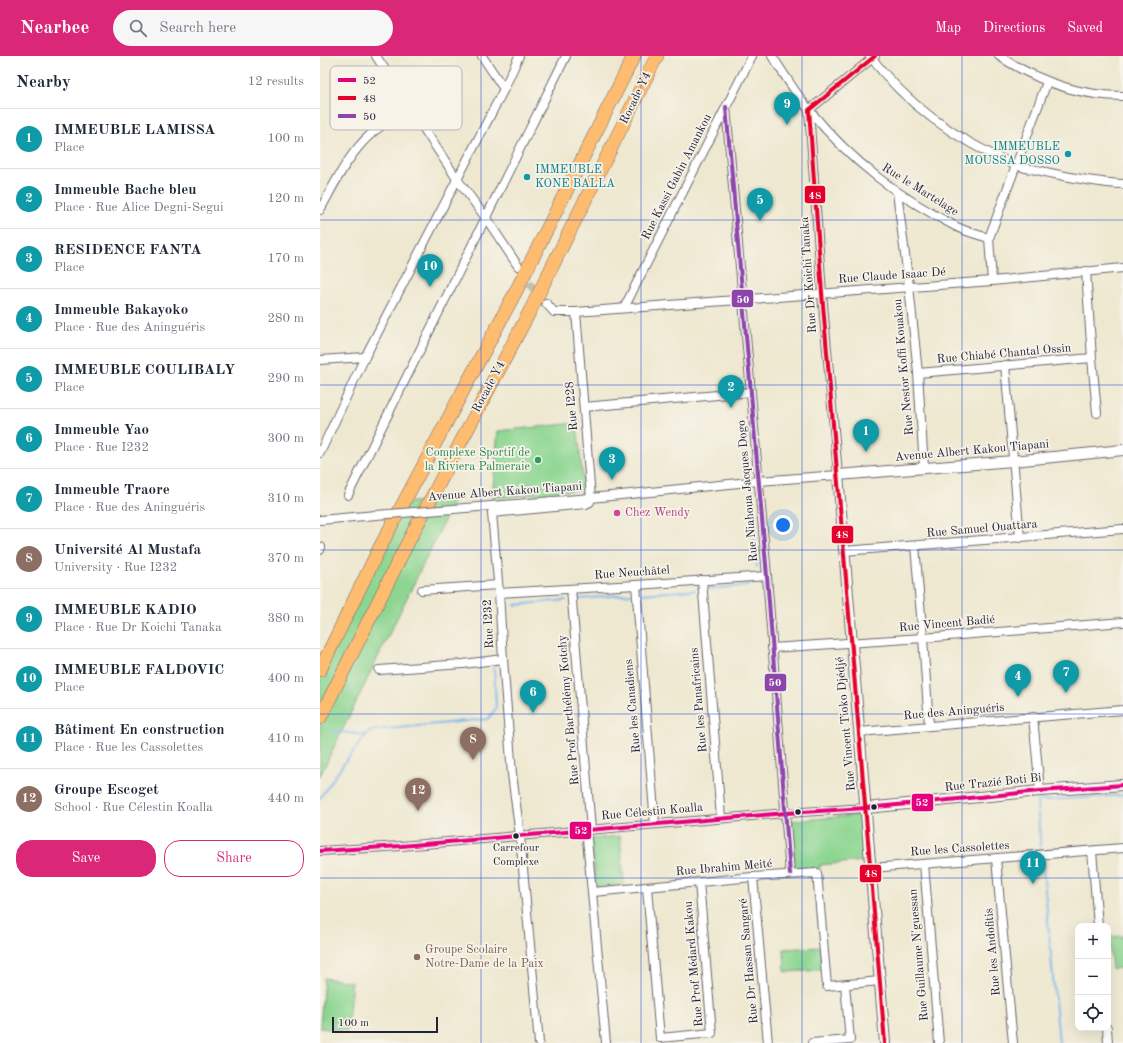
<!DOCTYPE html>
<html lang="en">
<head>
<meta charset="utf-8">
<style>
  body { margin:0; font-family:"Old Standard TT",serif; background:#f6f6f7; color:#1f2937 }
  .controls { position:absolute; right:12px; bottom:12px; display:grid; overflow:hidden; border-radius:8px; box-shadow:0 4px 16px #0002 }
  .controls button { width:36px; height:36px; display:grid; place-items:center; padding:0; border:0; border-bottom:1px solid #e0e1e3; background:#fff; color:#1f2937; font:20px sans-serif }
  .scale { position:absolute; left:12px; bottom:10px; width:106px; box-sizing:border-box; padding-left:4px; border:2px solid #22223b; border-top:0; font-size:11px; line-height:14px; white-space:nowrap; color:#22223b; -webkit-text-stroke:3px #f7f3e8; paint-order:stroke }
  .you { position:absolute; left:463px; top:469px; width:14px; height:14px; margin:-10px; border:3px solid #fff; border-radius:50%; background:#1a73e8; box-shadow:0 0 0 6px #1a73e833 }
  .badge { display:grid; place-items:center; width:26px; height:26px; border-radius:50%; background:#db2777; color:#fff; font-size:13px; font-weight:700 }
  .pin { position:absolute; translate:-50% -33px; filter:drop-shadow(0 1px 2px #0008) }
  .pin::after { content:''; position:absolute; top:21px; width:14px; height:12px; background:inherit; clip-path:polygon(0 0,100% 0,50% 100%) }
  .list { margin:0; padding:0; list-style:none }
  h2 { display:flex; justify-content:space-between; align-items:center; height:52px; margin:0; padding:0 16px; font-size:17px }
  h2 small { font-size:13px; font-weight:400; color:#747a83 }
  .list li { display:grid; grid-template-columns:26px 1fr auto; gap:12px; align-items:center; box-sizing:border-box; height:60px; padding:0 16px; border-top:1px solid #e0e1e3 }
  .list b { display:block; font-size:15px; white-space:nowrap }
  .list p { margin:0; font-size:13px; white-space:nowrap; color:#747a83 }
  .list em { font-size:13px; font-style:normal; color:#747a83 }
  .actions { display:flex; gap:8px; padding:12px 16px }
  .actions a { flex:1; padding:9px 0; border:1px solid #db2777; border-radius:16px; text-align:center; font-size:14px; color:#db2777 }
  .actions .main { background:#db2777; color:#fff }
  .icon { flex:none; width:22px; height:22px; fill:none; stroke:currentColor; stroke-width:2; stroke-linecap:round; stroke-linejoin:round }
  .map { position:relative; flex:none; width:803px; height:987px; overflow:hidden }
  header { display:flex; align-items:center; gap:24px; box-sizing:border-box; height:56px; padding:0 20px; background:#db2777; color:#fff }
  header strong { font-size:19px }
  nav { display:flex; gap:22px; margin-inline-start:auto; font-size:14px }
  .search { width:280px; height:36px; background:#f6f6f7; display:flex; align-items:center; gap:10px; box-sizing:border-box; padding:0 14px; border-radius:22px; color:#747a83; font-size:15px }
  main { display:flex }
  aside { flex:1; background:#fff }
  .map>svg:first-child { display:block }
  .green { fill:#8dd692; stroke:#587c66 }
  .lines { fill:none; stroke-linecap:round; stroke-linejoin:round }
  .stream { stroke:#7eb5ed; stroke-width:2 }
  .minor-tunnel { stroke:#c5c0b2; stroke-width:8; stroke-dasharray:8 4; stroke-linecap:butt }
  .minor-casing { stroke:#69676f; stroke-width:10 }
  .tertiary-casing { stroke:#69676f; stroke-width:12 }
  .trunk-casing { stroke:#69676f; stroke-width:14 }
  .minor { stroke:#fff; stroke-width:8 }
  .tertiary { stroke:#fff; stroke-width:10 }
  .trunk { stroke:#febc70; stroke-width:13 }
  .minor-bridge-casing { stroke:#69676f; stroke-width:10; stroke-linecap:butt }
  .minor-bridge { stroke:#fff; stroke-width:8 }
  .bus-1-casing { stroke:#f7f3e8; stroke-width:7 }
  .bus-2-casing { stroke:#f7f3e8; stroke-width:7 }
  .bus-3-casing { stroke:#f7f3e8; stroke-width:7 }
  .bus-1 { stroke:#e5007d; stroke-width:4 }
  .bus-2 { stroke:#e4002b; stroke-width:4 }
  .bus-3 { stroke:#8e44ad; stroke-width:4 }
  .grid { fill:none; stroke:#1d4ed8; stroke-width:1; stroke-opacity:0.55 }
  .culture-dot { fill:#0f9aa8; stroke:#f7f3e8; stroke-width:1.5 }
  .leisure-dot { fill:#2e9e5b; stroke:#f7f3e8; stroke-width:1.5 }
  .hotel-dot { fill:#d1479c; stroke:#f7f3e8; stroke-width:1.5 }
  .bus-dot { fill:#22223b; stroke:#f7f3e8; stroke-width:1.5 }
  .education-dot { fill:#8d6e63; stroke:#f7f3e8; stroke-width:1.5 }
  .labels { text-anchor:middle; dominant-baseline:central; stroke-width:3.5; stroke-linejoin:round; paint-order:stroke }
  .bus-label { font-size:11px; fill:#22223b; stroke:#f7f3e8 }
  .street-label { font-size:12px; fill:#22223b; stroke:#f7f3e8 }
  .culture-label { font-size:12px; fill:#0d838f; stroke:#f7f3e8; text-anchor:end }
  .leisure-label { font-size:12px; fill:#27864d; stroke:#f7f3e8; text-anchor:end }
  .hotel-label { font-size:12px; fill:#b23c85; stroke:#f7f3e8; text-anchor:start }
  .education-label { font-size:12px; fill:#785e54; stroke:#f7f3e8; text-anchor:start }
  .key { fill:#f7f3e8; stroke:#b7b4b4; stroke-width:1 }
  .key-label { font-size:11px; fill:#22223b }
  .line-badge { stroke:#f7f3e8; stroke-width:1.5 }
  .badge-label { font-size:11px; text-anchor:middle; font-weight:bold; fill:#fff }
</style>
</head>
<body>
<header>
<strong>Nearbee</strong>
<div class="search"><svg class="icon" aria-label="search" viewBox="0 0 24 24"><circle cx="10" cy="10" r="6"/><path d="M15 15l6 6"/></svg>Search here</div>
<nav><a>Map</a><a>Directions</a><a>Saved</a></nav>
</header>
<main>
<aside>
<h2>Nearby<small>12 results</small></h2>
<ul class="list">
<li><span class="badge" style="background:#0f9aa8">1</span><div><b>IMMEUBLE LAMISSA</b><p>Place</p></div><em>100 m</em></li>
<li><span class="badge" style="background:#0f9aa8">2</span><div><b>Immeuble Bache bleu</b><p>Place · Rue Alice Degni-Segui</p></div><em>120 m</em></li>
<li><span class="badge" style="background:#0f9aa8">3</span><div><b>RESIDENCE FANTA</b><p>Place</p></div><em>170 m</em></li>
<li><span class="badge" style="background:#0f9aa8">4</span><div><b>Immeuble Bakayoko</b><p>Place · Rue des Aninguéris</p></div><em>280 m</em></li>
<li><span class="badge" style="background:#0f9aa8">5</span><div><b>IMMEUBLE COULIBALY</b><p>Place</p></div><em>290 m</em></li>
<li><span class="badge" style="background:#0f9aa8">6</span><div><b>Immeuble Yao</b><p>Place · Rue I232</p></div><em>300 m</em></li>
<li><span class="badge" style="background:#0f9aa8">7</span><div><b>Immeuble Traore</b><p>Place · Rue des Aninguéris</p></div><em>310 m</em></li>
<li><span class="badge" style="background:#8d6e63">8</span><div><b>Université Al Mustafa</b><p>University · Rue I232</p></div><em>370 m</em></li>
<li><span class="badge" style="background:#0f9aa8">9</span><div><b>IMMEUBLE KADIO</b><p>Place · Rue Dr Koichi Tanaka</p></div><em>380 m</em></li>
<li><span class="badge" style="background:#0f9aa8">10</span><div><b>IMMEUBLE FALDOVIC</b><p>Place</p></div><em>400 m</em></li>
<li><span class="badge" style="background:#0f9aa8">11</span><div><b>Bâtiment En construction</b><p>Place · Rue les Cassolettes</p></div><em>410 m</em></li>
<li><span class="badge" style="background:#8d6e63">12</span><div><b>Groupe Escoget</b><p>School · Rue Célestin Koalla</p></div><em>440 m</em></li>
</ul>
<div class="actions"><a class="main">Save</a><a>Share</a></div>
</aside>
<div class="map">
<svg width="803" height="987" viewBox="0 0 803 987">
  <rect width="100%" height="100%" fill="#f7f3e8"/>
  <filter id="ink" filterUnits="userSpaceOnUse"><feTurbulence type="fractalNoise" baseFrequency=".025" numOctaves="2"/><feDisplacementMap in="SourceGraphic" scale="8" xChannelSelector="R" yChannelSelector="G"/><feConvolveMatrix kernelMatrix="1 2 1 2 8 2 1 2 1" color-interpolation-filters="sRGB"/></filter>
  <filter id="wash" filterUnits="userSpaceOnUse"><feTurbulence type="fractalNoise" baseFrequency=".012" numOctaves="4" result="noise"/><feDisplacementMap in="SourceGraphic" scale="16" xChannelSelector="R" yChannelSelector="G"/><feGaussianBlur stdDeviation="0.9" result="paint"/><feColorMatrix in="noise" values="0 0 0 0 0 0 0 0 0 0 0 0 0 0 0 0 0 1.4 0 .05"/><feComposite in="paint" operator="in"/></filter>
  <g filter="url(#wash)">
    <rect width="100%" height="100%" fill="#eee8d0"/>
    <g class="green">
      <polygon points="257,367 264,434 172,442 178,375"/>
      <polygon points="136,441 0,720 0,606 77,448"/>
      <polygon points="539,759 543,805 500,809 500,812 475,814 471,765"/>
      <polygon points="300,780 304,829 276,831 271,783"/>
      <polygon points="803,880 803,912 792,913 789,881"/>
      <polygon points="500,891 502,914 465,916 464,893"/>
      <polygon points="4,922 32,926 27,975 0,972"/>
    </g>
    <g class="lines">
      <g class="stream">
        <polyline points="432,435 437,511"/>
        <polyline points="385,533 425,530 434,525"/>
        <polyline points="320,538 375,534"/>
        <polyline points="259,543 311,538"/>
        <polyline points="195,549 246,544"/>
        <polyline points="13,675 46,679"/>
        <polyline points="0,742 25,706 46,679 49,676 57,674 168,663 176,652 174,611"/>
        <polyline points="721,797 717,745 803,739"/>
        <polyline points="722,801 739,987"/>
      </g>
    </g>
  </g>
  <g filter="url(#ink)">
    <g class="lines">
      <polyline class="minor-tunnel" points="202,217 211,230 221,241"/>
      <g class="minor-casing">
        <g id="minor">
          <polyline points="56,0 137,123 166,162 198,210"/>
          <polyline points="162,0 184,33"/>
          <path d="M452 0C464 18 476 38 490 55 532 106 578 141 637 171 647 176 658 179 669 182"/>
          <path d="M550 0C587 49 638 85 695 109 703 112 713 113 721 115 748 121 776 127 803 128"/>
          <path d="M679 0C716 24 758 40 803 40"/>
          <polyline points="406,51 447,520 470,818"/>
          <polyline points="577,136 589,230 598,317 604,412"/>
          <path d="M0 154C15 127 28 98 52 77 64 67 78 59 91 50"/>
          <polyline points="766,215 772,302 777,357"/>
          <polyline points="672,225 669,182 727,26"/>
          <polyline points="226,247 234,256 256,256 672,225 803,212"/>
          <polyline points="304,252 432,0"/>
          <polyline points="0,304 45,301"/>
          <polyline points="685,309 700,482"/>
          <polyline points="598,317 772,302"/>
          <polyline points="264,351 431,336"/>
          <polyline points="0,397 45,301 184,33 199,0"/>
          <polyline points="28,439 246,0"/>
          <polyline points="133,453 271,442 439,425 518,419 502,237 489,54 555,0"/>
          <polyline points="0,464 56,459"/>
          <polyline points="595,490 603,582 609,669"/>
          <polyline points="0,494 1,491"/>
          <polyline points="524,495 803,473"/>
          <polyline points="382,524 401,762"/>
          <polyline points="316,529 335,768"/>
          <polyline points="251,533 271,774"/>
          <polyline points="102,534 178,529"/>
          <polyline points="179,537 316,529 447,520"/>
          <polyline points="452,592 603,582 803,566"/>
          <polyline points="59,614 143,608 183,603"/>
          <polyline points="713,661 720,735"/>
          <polyline points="539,676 803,654"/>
          <polyline points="267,783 286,987"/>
          <polyline points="0,795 81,790 466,757 546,752"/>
          <polyline points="772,795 778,870"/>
          <polyline points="676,803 693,987"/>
          <polyline points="604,808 619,987"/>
          <polyline points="551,812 803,792"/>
          <polyline points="433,821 448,987"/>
          <polyline points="327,832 340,982 392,977 379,826"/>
          <polyline points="273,836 433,821 497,817 507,930 560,925"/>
          <polyline points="787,972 788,987"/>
          <polyline points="219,987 200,780 192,718 183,603 179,537 172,457 266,448 270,446 271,442 256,256"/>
          <polyline points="492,987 530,984 525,929"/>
        </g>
      </g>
      <g class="tertiary-casing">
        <g id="tertiary">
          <polyline points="546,752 720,735 803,729"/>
          <polyline points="565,987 518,419 693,405 803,394"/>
        </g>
      </g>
      <g class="trunk-casing">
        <g id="trunk">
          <polyline points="0,614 59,493 195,237 314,0"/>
          <polyline points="0,662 87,488 210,255 337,0"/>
        </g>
      </g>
      <use href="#minor" class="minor"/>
      <use href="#tertiary" class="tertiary"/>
      <use href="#trunk" class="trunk"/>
      <g class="minor-bridge-casing">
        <polyline id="minor-bridge" points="56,459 133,453"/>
      </g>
      <use href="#minor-bridge" class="minor-bridge"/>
      <g class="bus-1-casing">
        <polyline id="bus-1" points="0,795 81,790 466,757 546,752 720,735 803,729"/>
      </g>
      <g class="bus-2-casing">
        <polyline id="bus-2" points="555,0 489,54 502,237 565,987"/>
      </g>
      <g class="bus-3-casing">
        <polyline id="bus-3" points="406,51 447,520 470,818"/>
      </g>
      <use href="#bus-1" class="bus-1"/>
      <use href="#bus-2" class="bus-2"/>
      <use href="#bus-3" class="bus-3"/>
    </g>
  </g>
  <path class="grid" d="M161 0V987M321 0V987M482 0V987M642 0V987M0 164H803M0 329H803M0 494H803M0 658H803M0 822H803"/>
  <g class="culture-dot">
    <circle cx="748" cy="98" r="4"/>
    <circle cx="207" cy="121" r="4"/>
  </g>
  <circle class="leisure-dot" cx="218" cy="404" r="4"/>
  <circle class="hotel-dot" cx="297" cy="457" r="4"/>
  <g class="bus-dot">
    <circle cx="554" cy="751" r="3.5"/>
    <circle cx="478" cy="756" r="3.5"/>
    <circle cx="196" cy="780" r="3.5"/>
  </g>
  <circle class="education-dot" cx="97" cy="901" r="4"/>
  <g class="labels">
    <g class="bus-label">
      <text x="196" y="792">Carrefour<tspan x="196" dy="14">Complexe</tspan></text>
    </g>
    <g class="street-label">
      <text transform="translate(316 42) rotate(-64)">Rocade Y4</text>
      <text transform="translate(357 121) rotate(-63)">Rue Kassi Gabin Amankou</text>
      <text transform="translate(600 134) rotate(32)">Rue le Martelage</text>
      <text transform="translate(489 219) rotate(-94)">Rue Dr Koichi Tanaka</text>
      <text transform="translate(572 220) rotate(-4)">Rue Claude Isaac Dé</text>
      <text transform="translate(684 298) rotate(-5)">Rue Chiabé Chantal Ossin</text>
      <text transform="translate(584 311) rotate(-95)">Rue Nestor Koffi Kouakou</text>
      <text transform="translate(169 331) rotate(-62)">Rocade Y4</text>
      <text transform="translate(252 350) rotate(-95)">Rue I228</text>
      <text transform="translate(652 395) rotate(-5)">Avenue Albert Kakou Tiapani</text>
      <text transform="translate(428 435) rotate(-95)">Rue Niahoua Jacques Dogo</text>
      <text transform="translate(185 436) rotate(-4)">Avenue Albert Kakou Tiapani</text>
      <text transform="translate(662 473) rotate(-5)">Rue Samuel Ouattara</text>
      <text transform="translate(312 517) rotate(-4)">Rue Neuchâtel</text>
      <text transform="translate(169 568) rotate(-93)">Rue I232</text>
      <text transform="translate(627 568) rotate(-5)">Rue Vincent Badié</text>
      <text transform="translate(379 644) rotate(-95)">Rue les Panafricains</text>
      <text transform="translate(313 650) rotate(-95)">Rue les Canadiens</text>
      <text transform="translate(249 654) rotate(-95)">Rue Prof Barthélémy Kotchy</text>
      <text transform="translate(634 656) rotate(-5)">Rue des Aninguéris</text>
      <text transform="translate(526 668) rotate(-95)">Rue Vincent Tioko Djédjé</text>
      <text transform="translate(673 727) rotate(-6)">Rue Trazié Boti Bi</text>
      <text transform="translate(332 756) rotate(-5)">Rue Célestin Koalla</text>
      <text transform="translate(640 793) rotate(-4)">Rue les Cassolettes</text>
      <text transform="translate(404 812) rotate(-5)">Rue Ibrahim Meité</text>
      <text transform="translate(673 896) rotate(-95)">Rue les Andofitis</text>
      <text transform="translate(599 899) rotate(-95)">Rue Guillaume N'guessan</text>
      <text transform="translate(429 905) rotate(-95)">Rue Dr Hassan Sangaré</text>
      <text transform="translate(374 908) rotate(-95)">Rue Prof Médard Kakou</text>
    </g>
    <g class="culture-label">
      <text x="740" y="91">IMMEUBLE<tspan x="740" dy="14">MOUSSA DOSSO</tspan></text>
      <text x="215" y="114" text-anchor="start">IMMEUBLE<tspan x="215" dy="14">KONE BALLA</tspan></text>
    </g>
    <g class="leisure-label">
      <text x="210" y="397">Complexe Sportif de<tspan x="210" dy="14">la Riviera Palmeraie</tspan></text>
    </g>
    <g class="hotel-label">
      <text x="305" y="457">Chez Wendy</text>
    </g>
    <g class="education-label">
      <text x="105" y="894">Groupe Scolaire<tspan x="105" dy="14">Notre-Dame de la Paix</tspan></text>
    </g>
  </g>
  <rect x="10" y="10" width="132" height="64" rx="6" class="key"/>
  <rect x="18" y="22" width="18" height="4" fill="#e5007d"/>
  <rect x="18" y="40" width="18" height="4" fill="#e4002b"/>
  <rect x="18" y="58" width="18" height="4" fill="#8e44ad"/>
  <g class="key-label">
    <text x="43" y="28">52</text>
    <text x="43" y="46">48</text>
    <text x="43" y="64">50</text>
  </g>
  <g class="line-badge">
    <rect x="484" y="129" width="22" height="19" rx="4" fill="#e4002b"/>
    <rect x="411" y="233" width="23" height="19" rx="4" fill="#8e44ad"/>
    <rect x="511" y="469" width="23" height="19" rx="4" fill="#e4002b"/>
    <rect x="444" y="617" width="23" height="19" rx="4" fill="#8e44ad"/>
    <rect x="591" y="737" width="23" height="19" rx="4" fill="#e5007d"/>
    <rect x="249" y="765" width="23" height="19" rx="4" fill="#e5007d"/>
    <rect x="539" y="808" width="23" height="19" rx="4" fill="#e4002b"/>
  </g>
  <g class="badge-label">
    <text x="495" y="143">48</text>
    <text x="423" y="247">50</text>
    <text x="522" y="482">48</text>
    <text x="455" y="630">50</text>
    <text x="602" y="750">52</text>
    <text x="261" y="778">52</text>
    <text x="551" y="821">48</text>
  </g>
</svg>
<div class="controls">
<button>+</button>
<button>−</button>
<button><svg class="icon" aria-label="locate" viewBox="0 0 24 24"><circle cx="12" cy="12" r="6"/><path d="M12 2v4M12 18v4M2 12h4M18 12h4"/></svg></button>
</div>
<div class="scale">100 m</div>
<div class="you"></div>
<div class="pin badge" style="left:546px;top:396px;background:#0f9aa8">1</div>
<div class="pin badge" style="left:411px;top:352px;background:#0f9aa8">2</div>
<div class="pin badge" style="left:292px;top:424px;background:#0f9aa8">3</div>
<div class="pin badge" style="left:698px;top:641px;background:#0f9aa8">4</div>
<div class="pin badge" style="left:440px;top:165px;background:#0f9aa8">5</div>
<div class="pin badge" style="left:213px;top:657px;background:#0f9aa8">6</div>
<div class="pin badge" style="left:746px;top:637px;background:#0f9aa8">7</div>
<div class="pin badge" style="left:153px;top:704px;background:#8d6e63">8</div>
<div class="pin badge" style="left:467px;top:69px;background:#0f9aa8">9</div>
<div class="pin badge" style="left:110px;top:231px;background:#0f9aa8">10</div>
<div class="pin badge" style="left:713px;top:828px;background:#0f9aa8">11</div>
<div class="pin badge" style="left:98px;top:755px;background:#8d6e63">12</div>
</div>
</main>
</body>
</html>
